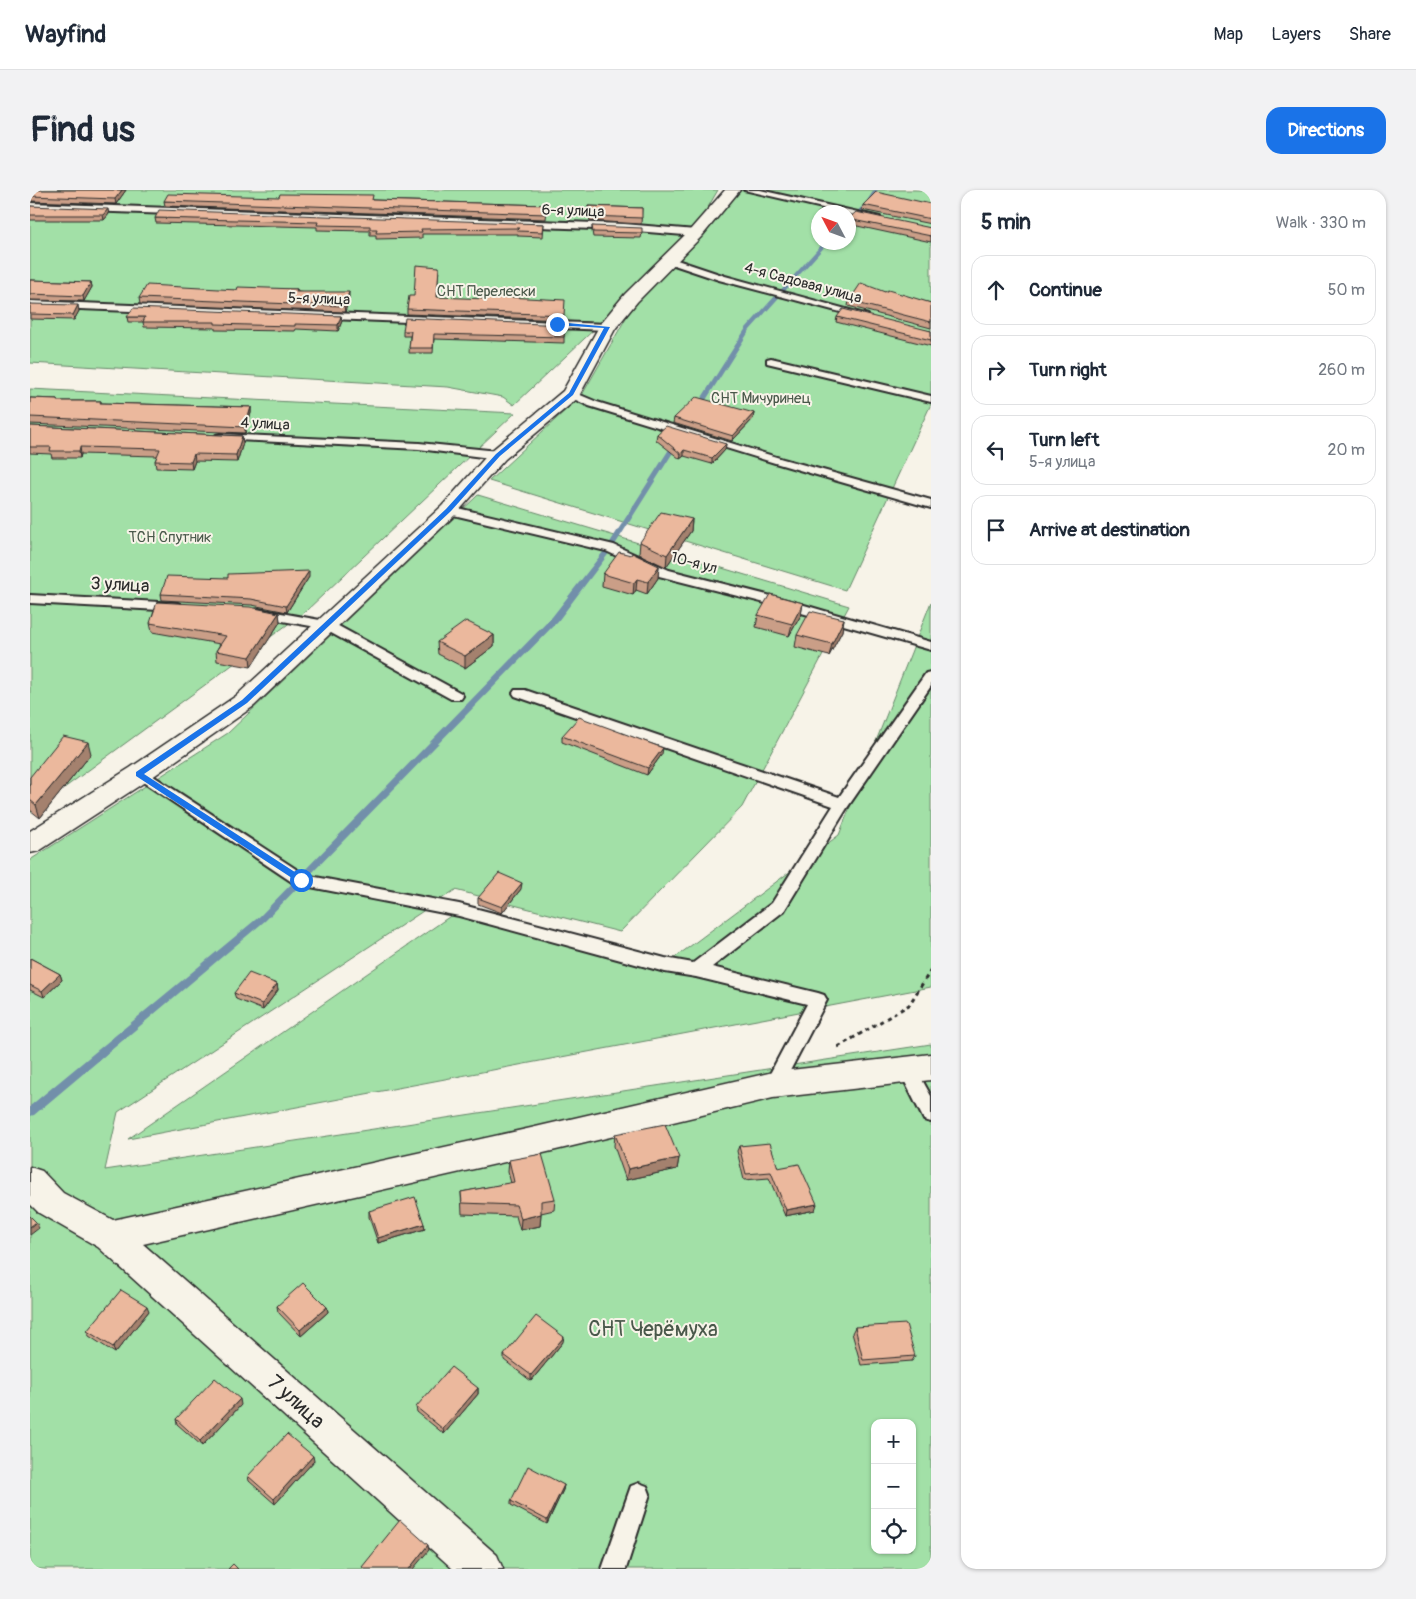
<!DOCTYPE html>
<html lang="en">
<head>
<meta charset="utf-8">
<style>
  body { margin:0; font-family:Pangolin,sans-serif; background:#f2f2f3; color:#1f2937 }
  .controls { position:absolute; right:15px; bottom:15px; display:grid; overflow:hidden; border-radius:10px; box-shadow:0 1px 4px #0004 }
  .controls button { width:45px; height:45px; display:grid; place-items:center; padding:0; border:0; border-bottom:1px solid #e0e1e3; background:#fff; color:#1f2937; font:25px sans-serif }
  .compass { position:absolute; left:781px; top:15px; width:45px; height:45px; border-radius:50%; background:#fff; box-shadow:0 1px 4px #0004; rotate:311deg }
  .stop { position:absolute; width:15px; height:15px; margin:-11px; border:4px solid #1a73e8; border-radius:50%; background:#fff }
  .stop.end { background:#1a73e8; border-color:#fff; box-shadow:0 1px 5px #0008 }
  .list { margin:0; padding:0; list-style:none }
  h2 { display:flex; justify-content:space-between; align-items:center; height:65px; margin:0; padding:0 20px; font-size:21px }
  h2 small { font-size:16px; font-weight:400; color:#747a83 }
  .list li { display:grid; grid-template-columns:32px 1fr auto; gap:15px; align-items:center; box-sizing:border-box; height:70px; margin:0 10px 10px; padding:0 10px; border:1px solid #e0e1e3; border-radius:15px }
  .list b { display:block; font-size:19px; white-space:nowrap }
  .list p { margin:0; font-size:16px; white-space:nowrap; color:#747a83 }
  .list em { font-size:16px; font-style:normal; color:#747a83 }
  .icon { flex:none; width:28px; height:28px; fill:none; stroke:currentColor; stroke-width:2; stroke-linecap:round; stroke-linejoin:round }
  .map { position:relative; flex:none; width:901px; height:1379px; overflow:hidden; border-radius:15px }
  header { display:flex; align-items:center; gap:30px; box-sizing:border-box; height:70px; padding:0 25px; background:#fff; border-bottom:1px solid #e0e1e3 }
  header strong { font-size:24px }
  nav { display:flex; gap:28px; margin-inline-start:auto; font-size:18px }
  .intro { display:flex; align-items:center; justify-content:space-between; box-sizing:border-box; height:120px; padding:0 30px }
  h1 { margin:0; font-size:35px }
  .button { padding:12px 22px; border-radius:15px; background:#1a73e8; color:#fff; font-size:18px; font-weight:700 }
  main { display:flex; gap:30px; padding:0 30px }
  aside { flex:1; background:#fff; border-radius:15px; box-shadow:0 1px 4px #0004 }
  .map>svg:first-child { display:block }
  .green { fill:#a2e0a7; stroke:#668669; fill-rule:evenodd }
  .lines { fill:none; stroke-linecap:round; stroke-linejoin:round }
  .stream { fill:#728faa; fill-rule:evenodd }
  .service-casing { stroke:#2b2b2b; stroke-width:4 }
  .minor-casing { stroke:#2b2b2b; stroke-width:3 }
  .path { stroke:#2b2b2b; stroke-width:3; stroke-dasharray:4 4; stroke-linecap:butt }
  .service { fill:#f7f3e8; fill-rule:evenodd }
  .minor { fill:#f7f3e8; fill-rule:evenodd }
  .wall { fill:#ca9e87; stroke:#2b2b2b }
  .shaded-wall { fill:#a4816e; stroke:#2b2b2b }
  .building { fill:#ebb89d; stroke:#2b2b2b }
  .route { fill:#1a73e8 }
  .labels { text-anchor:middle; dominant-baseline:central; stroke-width:4; stroke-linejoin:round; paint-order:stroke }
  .far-street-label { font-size:15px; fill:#2b2b2b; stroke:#f7f3e8 }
  .far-park-label { font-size:15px; fill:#49584a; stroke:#f7f3e8 }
  .street-label { font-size:18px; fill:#2b2b2b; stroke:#f7f3e8 }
  .near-park-label { font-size:21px; fill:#49584a; stroke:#f7f3e8 }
  .near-street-label { font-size:21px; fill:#2b2b2b; stroke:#f7f3e8 }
</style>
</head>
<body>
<header>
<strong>Wayfind</strong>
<nav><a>Map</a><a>Layers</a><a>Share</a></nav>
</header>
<div class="intro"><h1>Find us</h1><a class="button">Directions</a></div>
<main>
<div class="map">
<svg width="901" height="1379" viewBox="0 0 901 1379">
  <rect width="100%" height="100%" fill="#f7f3e8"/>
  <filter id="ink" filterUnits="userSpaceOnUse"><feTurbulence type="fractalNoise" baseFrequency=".02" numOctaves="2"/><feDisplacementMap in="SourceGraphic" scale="10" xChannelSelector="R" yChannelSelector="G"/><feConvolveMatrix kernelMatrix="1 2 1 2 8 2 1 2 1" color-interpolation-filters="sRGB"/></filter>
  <g filter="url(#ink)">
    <g class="green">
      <polygon points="0,0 688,0 659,50 484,215 473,207 418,197 0,173"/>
      <path d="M711 0H901V214L815 400 459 291 552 205 605 112ZM788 22H818V52H788Z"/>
      <polygon points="0,199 485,223 276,421 0,623"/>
      <path d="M448 305 819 416 712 617 590 742 425 700 88 922 75 980 901 854V1379H0V670L198 543ZM845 1233H882V1360H845Z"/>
      <polygon points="901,412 901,797 98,949 429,720 635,775 809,645"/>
    </g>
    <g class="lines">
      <g class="stream">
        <polygon points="844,0 848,0 838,17 818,33 818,29 834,15"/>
        <polygon points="794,52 799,52 720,140 583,358 528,431 236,730 4,925 0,926 0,916 230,726 522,427 577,357 716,138"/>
      </g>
      <g class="service-casing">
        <g id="service">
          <polygon points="714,0 730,0 850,27 845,30"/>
          <polygon points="0,13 594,34 666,40 671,43 666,46 594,40 0,19"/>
          <polygon points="635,68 641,68 695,86 838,125 833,128 689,90 635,72"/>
          <polygon points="0,111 577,134 582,137 577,140 0,117"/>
          <polygon points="741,168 901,206 901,212 737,173 737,169"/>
          <polygon points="541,201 567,212 753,269 901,310 901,318 745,273 559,216 537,206 535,204"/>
          <polygon points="190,244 389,253 468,261 474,265 468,269 389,259 186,249 186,245"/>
          <polygon points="419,316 584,355 639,380 757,410 901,452 901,460 747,416 629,386 576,361 415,323 413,320"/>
          <polygon points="0,405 148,413 155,417 148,421 0,413"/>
          <polygon points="229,419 301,432 431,503 433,506 431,509 421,509 292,438 224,426 222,423 224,420"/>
          <polygon points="901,482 901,496 817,618 754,721 682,777 788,803 794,805 797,810 750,900 743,903 736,900 734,895 777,814 666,787 635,782 429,726 265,694 101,584 109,579 114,580 275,685 429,714 635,768 663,773 742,713 803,616 485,506 483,503 485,500 495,500 809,607 896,483"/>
          <polygon points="878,873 884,875 901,906 901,932 894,930 869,880 872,875"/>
          <polygon points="609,1293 617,1296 620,1304 596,1379 572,1379 601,1296"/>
        </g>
      </g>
      <g class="minor-casing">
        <g id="minor">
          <polygon points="695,0 710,0 672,46 607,112 585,139 548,208 475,269 426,324 224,516 118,590 9,661 0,663 0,641 100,578 206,506 412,316 461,261 533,201 571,133 595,104 660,40"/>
          <polygon points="901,864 901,890 743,908 501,966 113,1054 467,1365 473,1379 423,1379 68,1057 9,1023 0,1014 0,977 12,981 33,1003 83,1030 501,938 743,882"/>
        </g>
      </g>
      <polyline class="path" points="808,857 879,815 901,780"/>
      <use href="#service" class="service"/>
      <use href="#minor" class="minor"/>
    </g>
    <g class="wall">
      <polygon points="0,0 96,0 86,14 0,11"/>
      <polygon points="343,10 517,15 517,20 516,29 135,16 134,11"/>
      <polygon points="901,14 901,34 832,20 833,15"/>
      <polygon points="0,16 79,24 74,30 0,30"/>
      <polygon points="558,16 612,18 611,34 560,31 558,22"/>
      <polygon points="125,28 514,34 513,47 488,46 488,44 392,44 392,48 346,49 346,45 340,45 340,41 287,40 287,37 126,33"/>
      <polygon points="818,28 901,38 901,52 818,34"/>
      <polygon points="562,36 612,43 611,48 563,47 562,41"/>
      <polygon points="409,77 407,107 534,125 534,130 377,124 377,119 384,106"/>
      <polygon points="0,90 61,92 62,97 54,111 0,110"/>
      <polygon points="267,99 268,102 319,108 315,122 110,114 109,108 207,100"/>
      <polygon points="855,102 901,113 901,138 818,116 819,111"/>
      <polygon points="0,114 49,121 44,130 0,129"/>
      <polygon points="311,126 312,131 308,141 266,139 265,141 185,140 185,138 114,137 113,132 98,132 97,127"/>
      <polygon points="807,127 901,141 901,156 806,132"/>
      <polygon points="534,135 534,153 404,149 403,163 379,163 380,146 373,146 373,141"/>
      <polygon points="0,208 27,209 28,211 71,211 71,213 221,217 221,223 215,243 0,234"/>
      <polygon points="724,223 723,229 702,251 643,233 644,228"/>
      <polygon points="0,236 212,246 213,253 207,272 165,271 162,279 126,278 125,271 127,266 51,264 50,268 22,268 21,264 0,263"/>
      <polygon points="627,244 696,254 695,260 682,274 654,266 650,269 626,250"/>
      <polygon points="662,329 661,341 636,377 609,364 610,352"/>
      <polygon points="629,376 628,388 617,404 606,400 603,405 572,396 573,384"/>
      <polygon points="279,387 257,422 222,415 132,410 131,404 198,388"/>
      <polygon points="773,413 771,425 759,446 726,437 728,425"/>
      <polygon points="249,423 250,432 221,477 187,471 186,461 190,454 122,442 120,433"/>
      <polygon points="814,429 812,441 799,466 765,457 767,445"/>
      <polygon points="464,445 464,456 435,478 408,464 407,452"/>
      <polygon points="532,546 632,564 617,585 532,552"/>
      <polygon points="61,564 10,628 0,620 0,587"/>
      <polygon points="491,699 472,723 448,714 448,708"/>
      <polygon points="0,768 30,784 32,790 14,807 0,800"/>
      <polygon points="247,794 248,800 233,820 206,809 204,803"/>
      <polygon points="585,944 649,968 647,979 596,990 584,956"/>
      <polygon points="709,956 748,978 785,1020 755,1026 739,988 714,990 707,961"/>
      <polygon points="479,970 525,1009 524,1020 511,1023 510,1036 490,1040 486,1026 432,1024 431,1002 481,993 478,982"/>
      <polygon points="339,1021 394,1034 395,1039 348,1053 339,1027"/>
      <polygon points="247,1116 297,1117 298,1122 271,1146 248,1122"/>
      <polygon points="119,1121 85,1163 59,1146 57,1141"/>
      <polygon points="825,1137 885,1166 882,1171 831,1175 822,1143"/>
      <polygon points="533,1152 501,1191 474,1170 474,1165"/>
      <polygon points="448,1198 448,1204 414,1244 387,1222 386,1217"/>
      <polygon points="211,1215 172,1256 147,1234 146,1229"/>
      <polygon points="284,1271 245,1314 219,1291 218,1286"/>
      <polygon points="534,1295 533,1300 517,1334 481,1315 481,1311"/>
    </g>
    <g class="shaded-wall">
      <polygon points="92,0 96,0 86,14 85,9"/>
      <polygon points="78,19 79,24 74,30 73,25"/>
      <polygon points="61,92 62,97 54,111 53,106"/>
      <polygon points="319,102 319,108 315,122 314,116"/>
      <polygon points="48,115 49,121 44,130 43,125"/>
      <polygon points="311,126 312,131 308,141 308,135"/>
      <polygon points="221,217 221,223 215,243 215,237"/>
      <polygon points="724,223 723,229 702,251 703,246"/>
      <polygon points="212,246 213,253 207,272 206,265"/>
      <polygon points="696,254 695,260 682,274 682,268"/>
      <polygon points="50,257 51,264 50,268 49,261"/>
      <polygon points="654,260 654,266 650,269 651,264"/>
      <polygon points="164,264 165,271 162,279 161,272"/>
      <polygon points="662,329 661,341 636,377 637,365"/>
      <polygon points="629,376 628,388 617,404 618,392"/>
      <polygon points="279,381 279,387 257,422 256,416"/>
      <polygon points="607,389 606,400 603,405 604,393"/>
      <polygon points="773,413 771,425 759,446 762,434"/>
      <polygon points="249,423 250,432 221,477 220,467"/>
      <polygon points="814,429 812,441 799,466 802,454"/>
      <polygon points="464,445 464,456 435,478 435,466"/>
      <polygon points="58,552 61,564 10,628 6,615"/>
      <polygon points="633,558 632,564 617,585 618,578"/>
      <polygon points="492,693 491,699 472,723 472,717"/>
      <polygon points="30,784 32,790 14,807 12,801"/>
      <polygon points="247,794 248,800 233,820 232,814"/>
      <polygon points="649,968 647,979 596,990 598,979"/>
      <polygon points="787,1014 785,1020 755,1026 756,1020"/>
      <polygon points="511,1024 510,1036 490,1040 491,1029"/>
      <polygon points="6,1032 9,1038 0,1045 0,1037"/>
      <polygon points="394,1034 395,1039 348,1053 348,1048"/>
      <polygon points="117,1116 119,1121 85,1163 83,1157"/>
      <polygon points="297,1117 298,1122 271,1146 270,1140"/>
      <polygon points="534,1147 533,1152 501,1191 501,1185"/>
      <polygon points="448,1198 448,1204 414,1244 413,1239"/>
      <polygon points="210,1209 211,1215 172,1256 170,1251"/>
      <polygon points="283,1266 284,1271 245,1314 244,1309"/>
      <polygon points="534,1295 533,1300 517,1334 517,1330"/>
      <polygon points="398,1355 399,1360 383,1379 379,1379"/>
    </g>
    <g class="building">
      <polygon points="0,0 92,0 85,9 0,6"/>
      <polygon points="846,2 901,14 901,29 833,15"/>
      <polygon points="138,4 249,7 250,4 343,5 342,10 517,15 516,24 134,11"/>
      <polygon points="0,16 78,19 73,25 0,25"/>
      <polygon points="558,16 612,18 612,28 560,26"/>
      <polygon points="129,20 514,34 513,42 488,41 489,38 391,39 392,42 346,43 347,39 340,39 340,36 287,35 288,32 125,28"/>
      <polygon points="826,22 901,38 901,46 818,29"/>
      <polygon points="562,36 612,38 612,43 563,42"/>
      <polygon points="386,75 409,77 407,107 457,109 458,106 535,110 534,125 377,119 379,106 384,106"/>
      <polygon points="0,90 61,92 53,106 0,104"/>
      <polygon points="831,93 855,102 858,100 901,113 901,132 819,111"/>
      <polygon points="117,95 207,100 208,97 267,99 266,102 319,102 314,116 109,108"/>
      <polygon points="0,114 48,115 43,125 0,124"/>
      <polygon points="103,118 311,126 308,135 265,134 265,136 219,135 185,134 185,132 113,132 115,127 97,127"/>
      <polygon points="813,119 901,141 901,150 807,127"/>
      <polygon points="375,128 534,135 534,147 404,144 403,158 379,158 381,141 373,141"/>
      <polygon points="666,207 724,223 703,246 644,228"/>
      <polygon points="0,208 27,209 27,211 71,211 70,213 221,217 215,237 0,227"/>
      <polygon points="0,236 212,246 206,265 164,264 161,272 125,271 130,259 50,257 49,261 20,261 21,257 0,257"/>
      <polygon points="636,236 696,254 682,268 654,260 651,264 627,244"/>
      <polygon points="631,322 662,329 637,365 610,352"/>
      <polygon points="589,362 601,365 602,363 629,376 618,392 607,389 604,393 573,384"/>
      <polygon points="279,381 256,416 221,409 131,404 137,386 198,388 198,384"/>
      <polygon points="740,404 773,413 762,434 728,425"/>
      <polygon points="127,412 220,417 249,423 220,467 186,461 196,446 120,433"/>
      <polygon points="780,421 814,429 802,454 767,445"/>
      <polygon points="436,431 464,445 435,466 407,452"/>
      <polygon points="549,527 633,558 618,578 532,546"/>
      <polygon points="33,546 58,552 6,615 0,610 0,587"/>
      <polygon points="469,683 492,693 472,717 448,708"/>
      <polygon points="0,768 30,784 12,801 0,795"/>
      <polygon points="219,783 247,794 232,814 204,803"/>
      <polygon points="635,934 649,968 598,979 585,944"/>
      <polygon points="740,953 748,978 769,974 787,1014 756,1020 741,982 716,984 709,956"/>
      <polygon points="512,964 525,1009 511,1011 511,1024 491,1029 486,1015 432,1013 431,1002 484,992 479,970"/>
      <polygon points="385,1007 394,1034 348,1048 339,1021"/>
      <polygon points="0,1026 6,1032 0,1037"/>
      <polygon points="273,1093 297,1117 270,1140 247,1116"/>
      <polygon points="91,1100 117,1116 83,1157 57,1141"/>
      <polygon points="506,1126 534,1147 501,1185 474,1165"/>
      <polygon points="876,1134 885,1166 833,1170 825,1137"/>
      <polygon points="421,1177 448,1198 413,1239 386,1217"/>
      <polygon points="185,1188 210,1209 170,1251 146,1229"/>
      <polygon points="257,1244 283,1266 244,1309 218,1286"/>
      <polygon points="498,1276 534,1295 517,1330 481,1311"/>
      <polygon points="370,1330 398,1355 379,1379 335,1379 332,1377"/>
      <polygon points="203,1374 208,1379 198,1379"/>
    </g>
  </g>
  <polygon class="route" points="527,132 580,137 543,205 470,266 421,321 217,513 114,584 274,688 274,692 268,692 106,586 106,582 212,510 416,319 466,264 539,203 574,138 525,135"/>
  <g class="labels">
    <g class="far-street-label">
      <text transform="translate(543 21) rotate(2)">6-я улица</text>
      <text transform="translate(773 93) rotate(15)">4-я Садовая улица</text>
      <text transform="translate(289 109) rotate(2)">5-я улица</text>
      <text transform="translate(235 234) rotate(3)">4 улица</text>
      <text transform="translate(664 373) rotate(15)">10-я ул</text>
    </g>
    <g class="far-park-label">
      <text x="456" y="101">СНТ Перелески</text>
      <text x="731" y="208">СНТ Мичуринец</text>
      <text x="140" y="347">ТСН Спутник</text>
    </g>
    <g class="street-label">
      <text transform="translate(90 395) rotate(3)">3 улица</text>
    </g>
    <g class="near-park-label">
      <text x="623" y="1139">СНТ Черёмуха</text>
    </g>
    <g class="near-street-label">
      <text transform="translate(266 1212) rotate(42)">7 улица</text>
    </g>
  </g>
</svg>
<div class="controls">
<button>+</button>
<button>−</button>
<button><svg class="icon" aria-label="locate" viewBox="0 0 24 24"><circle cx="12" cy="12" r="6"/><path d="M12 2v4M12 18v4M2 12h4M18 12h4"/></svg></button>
</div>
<svg class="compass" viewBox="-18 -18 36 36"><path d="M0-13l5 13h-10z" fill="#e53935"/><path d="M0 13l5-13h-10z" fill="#747a83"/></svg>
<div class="stop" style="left:271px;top:690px"></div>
<div class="stop end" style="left:527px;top:134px"></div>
</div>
<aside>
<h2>5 min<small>Walk · 330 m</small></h2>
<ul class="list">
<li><svg class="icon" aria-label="ahead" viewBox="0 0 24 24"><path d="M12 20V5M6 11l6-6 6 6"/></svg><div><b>Continue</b></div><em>50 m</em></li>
<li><svg class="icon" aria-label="right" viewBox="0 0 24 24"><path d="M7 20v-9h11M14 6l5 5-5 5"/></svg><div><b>Turn right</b></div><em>260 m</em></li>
<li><svg class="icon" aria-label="left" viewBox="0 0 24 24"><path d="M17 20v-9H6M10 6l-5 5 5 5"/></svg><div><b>Turn left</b><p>5-я улица</p></div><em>20 m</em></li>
<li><svg class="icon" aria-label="arrive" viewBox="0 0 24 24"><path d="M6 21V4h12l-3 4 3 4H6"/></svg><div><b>Arrive at destination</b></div></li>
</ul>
</aside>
</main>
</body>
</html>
